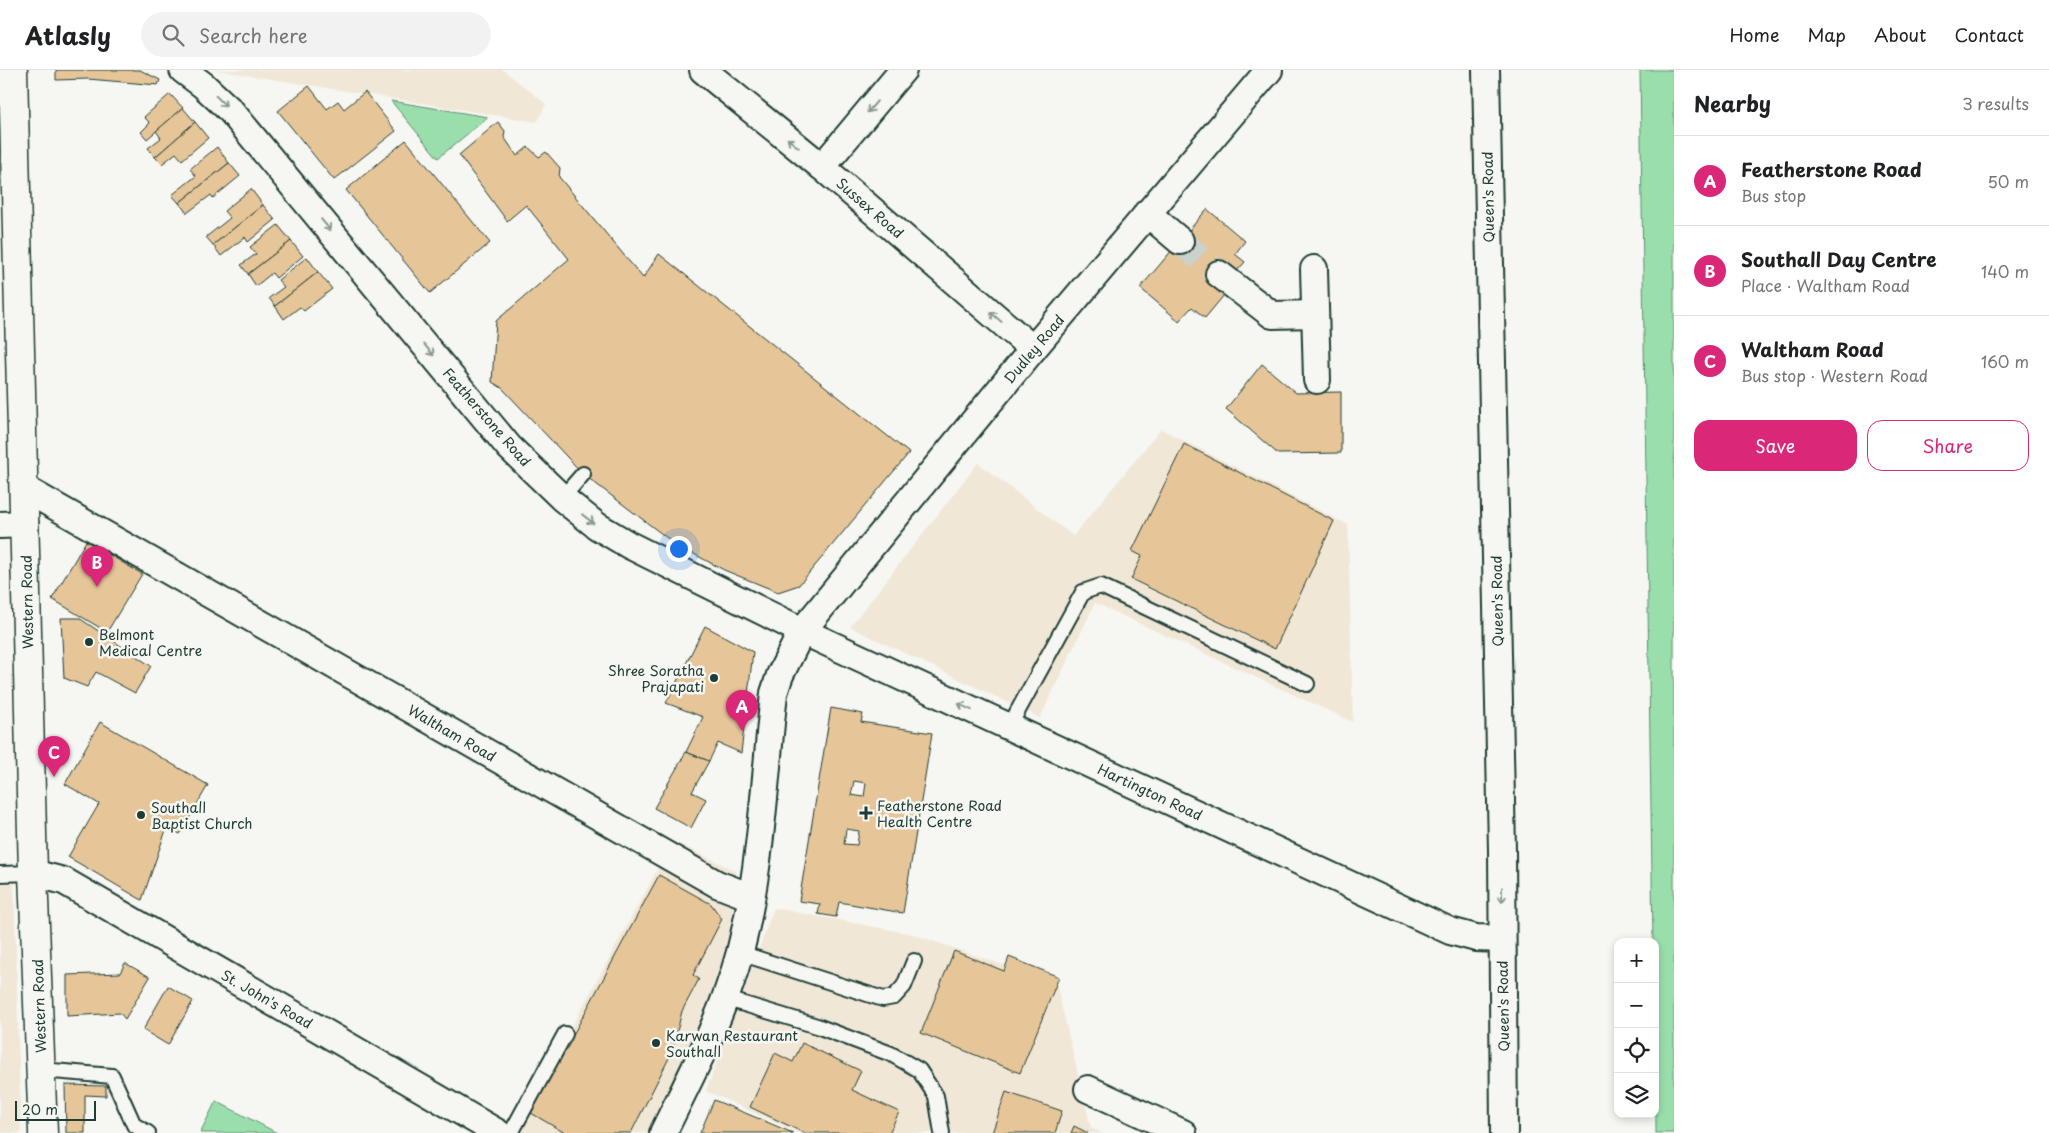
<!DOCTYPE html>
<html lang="en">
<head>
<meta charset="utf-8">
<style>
  body { margin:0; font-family:"Playpen Sans",sans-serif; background:#f2f2f2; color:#202124 }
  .controls { position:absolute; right:15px; bottom:15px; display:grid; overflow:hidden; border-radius:10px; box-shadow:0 2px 8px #0003 }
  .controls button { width:45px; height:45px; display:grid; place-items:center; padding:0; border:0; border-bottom:1px solid #e0e0e0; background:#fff; color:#202124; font:25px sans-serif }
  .scale { position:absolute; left:15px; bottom:12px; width:81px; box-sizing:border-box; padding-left:5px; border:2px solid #1f3d34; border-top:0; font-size:14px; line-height:18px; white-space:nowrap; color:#1f3d34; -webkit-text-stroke:4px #f6f6f2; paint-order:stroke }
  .you { position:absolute; left:678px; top:478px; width:18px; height:18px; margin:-12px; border:4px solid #fff; border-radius:50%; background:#1a73e8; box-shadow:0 0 0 8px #1a73e833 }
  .badge { display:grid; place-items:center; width:32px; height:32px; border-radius:50%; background:#db2777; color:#fff; font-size:16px; font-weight:700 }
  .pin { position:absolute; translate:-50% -41px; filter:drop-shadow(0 1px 2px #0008) }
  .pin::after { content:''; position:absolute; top:26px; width:18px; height:15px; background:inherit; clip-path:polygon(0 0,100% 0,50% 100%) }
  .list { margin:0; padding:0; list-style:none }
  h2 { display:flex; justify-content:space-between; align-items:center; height:65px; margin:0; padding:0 20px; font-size:21px }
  h2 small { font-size:16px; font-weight:400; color:#757577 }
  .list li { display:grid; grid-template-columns:32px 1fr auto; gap:15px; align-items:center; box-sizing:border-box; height:90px; padding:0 20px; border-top:1px solid #e0e0e0 }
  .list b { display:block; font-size:19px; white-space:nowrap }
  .list p { margin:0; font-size:16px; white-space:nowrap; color:#757577 }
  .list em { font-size:16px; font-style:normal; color:#757577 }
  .actions { display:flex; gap:10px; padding:15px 20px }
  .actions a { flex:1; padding:11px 0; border:1px solid #db2777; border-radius:15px; text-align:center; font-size:18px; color:#db2777 }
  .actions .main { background:#db2777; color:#fff }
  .icon { flex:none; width:28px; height:28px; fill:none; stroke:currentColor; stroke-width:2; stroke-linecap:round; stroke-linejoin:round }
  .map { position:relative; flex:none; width:1674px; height:1063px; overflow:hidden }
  header { display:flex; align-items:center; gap:30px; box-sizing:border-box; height:70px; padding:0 25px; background:#fff; border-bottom:1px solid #e0e0e0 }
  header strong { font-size:24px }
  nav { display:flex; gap:28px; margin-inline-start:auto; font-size:18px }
  .search { width:350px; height:45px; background:#f2f2f2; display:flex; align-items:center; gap:12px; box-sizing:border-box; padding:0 18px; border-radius:28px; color:#757577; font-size:19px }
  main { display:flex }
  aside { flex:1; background:#fff }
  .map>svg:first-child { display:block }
  .built { fill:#f1e7d7 }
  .green { fill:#9adfab; stroke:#5c8e70 }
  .building { fill:#e6c598; stroke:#1f3d34; fill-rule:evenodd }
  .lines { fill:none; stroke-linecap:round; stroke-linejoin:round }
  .minor-tunnel { stroke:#cbd1cc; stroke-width:26; stroke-dasharray:26 13; stroke-linecap:butt }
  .service-casing { stroke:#1f3d34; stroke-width:18 }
  .minor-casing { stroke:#1f3d34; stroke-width:30 }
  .tertiary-casing { stroke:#1f3d34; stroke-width:31 }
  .service { stroke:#f6f6f2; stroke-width:14 }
  .minor { stroke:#f6f6f2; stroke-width:26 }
  .tertiary { stroke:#f6f6f2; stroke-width:28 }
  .oneway { stroke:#8a9a93 }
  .poi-dot { fill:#1f3d34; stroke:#f6f6f2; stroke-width:2 }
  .labels { text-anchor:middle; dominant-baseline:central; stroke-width:5; stroke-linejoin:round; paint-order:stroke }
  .street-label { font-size:14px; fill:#1f3d34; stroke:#f6f6f2 }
  .poi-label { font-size:14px; fill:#1f3d34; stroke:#f6f6f2; text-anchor:start }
</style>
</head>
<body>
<header>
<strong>Atlasly</strong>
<div class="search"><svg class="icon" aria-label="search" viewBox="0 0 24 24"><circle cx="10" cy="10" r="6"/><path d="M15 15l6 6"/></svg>Search here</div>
<nav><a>Home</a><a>Map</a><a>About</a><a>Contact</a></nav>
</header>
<main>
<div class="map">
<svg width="1674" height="1063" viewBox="0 0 1674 1063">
  <rect width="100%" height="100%" fill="#f6f6f2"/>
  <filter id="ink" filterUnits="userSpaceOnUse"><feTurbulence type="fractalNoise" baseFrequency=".02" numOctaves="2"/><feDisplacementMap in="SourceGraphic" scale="10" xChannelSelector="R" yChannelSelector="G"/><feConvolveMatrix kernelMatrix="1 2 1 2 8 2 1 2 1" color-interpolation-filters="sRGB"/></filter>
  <g filter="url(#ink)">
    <g class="built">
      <polygon points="215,0 503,0 546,34 537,52"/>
      <polygon points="1161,359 1348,455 1353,652 1095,533 1040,648 850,557 978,393 1073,466"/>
      <polygon points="673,771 736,801 728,896 654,1063 514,1063"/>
      <polygon points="0,814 14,814 21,1063 0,1063"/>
      <polygon points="774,838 912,864 1056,913 1091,1058 1103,1063 799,1063 706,1021"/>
    </g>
    <g class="green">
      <polygon points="1640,0 1674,0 1674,1063 1656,1063 1655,872 1653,872"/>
      <polygon points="391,31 488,47 438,88"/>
      <polygon points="216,1031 277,1063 200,1063"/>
    </g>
    <g class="building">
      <polygon points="56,0 140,0 160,10 158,15 88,9 56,10"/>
      <polygon points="309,16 327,39 338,31 344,39 365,22 396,61 334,110 278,41"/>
      <polygon points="170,24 183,38 147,69 141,62 150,53 144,47"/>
      <polygon points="183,38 195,52 155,87 148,78 161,68 156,61"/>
      <polygon points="195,52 208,68 182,90 176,83 162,94 155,87"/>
      <polygon points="498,52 505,61 504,67 517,86 528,77 539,87 546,82 560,98 559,107 643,208 659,184 909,383 799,515 778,522 724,500 675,474 583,404 502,318 492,312 496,251 569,189 526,135 507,151 459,85"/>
      <polygon points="406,70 490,173 430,223 346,120"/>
      <polygon points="217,77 229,93 179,133 172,125 196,106 190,99"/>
      <polygon points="229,93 240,106 213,128 211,125 187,143 179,133"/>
      <polygon points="251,119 263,135 213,175 206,167 230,148 224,141"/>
      <polygon points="263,135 275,150 248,172 245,167 221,186 213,175"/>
      <polygon points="1207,139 1245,171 1235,184 1245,192 1237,201 1225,224 1205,248 1192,237 1179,251 1140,218"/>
      <polygon points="278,155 291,171 248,204 241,195 256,184 250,177"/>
      <polygon points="291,171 303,186 276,208 272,203 256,216 248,204"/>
      <polygon points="307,187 318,202 275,236 269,228 284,217 278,210"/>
      <polygon points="318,202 332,219 304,241 300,237 284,249 275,236"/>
      <polygon points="1262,294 1296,323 1341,322 1341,383 1278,384 1226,339"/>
      <polygon points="1184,374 1334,451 1275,579 1131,509 1142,486 1132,481"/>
      <polygon points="86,471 142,504 107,562 52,529"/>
      <polygon points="61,548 79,548 151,596 135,623 96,602 87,617 64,608"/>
      <polygon points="705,556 753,582 741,683 718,673 709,691 686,682 703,647 666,633"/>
      <path d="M831 638 863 644 861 652 932 663 903 843 839 832 836 847 818 844 820 834 799 831ZM854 711 866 713 864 727 851 725ZM846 759 859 761 857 775 844 774Z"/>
      <polygon points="100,652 208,715 180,764 167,757 142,830 68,787 99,734 65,714"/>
      <polygon points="686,682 709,691 692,722 706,729 691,758 654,738"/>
      <polygon points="659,805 711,834 722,849 693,905 699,909 682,941 672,982 631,1063 565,1063 531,1043"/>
      <polygon points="954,881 1004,901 1009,887 1059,907 1020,1003 921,963"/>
      <polygon points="125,893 150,907 125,949 120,943 67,946 67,905 120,903"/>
      <polygon points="168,916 193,931 168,975 143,960"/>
      <polygon points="802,973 861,1001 852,1020 899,1042 889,1063 804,1063 750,1037 775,983 793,992"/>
      <polygon points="65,1015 106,1016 106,1026 85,1025 85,1063 66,1063"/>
      <polygon points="1006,1022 1062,1041 1055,1063 992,1063"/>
      <polygon points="714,1030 793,1063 700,1063"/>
      <polygon points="1074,1056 1088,1063 1071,1063"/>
    </g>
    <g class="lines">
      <polyline class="minor-tunnel" points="1180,171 1219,204"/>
      <g class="service-casing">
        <g id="service">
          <polyline points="562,428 583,404"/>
          <polyline points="1009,657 1083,522 1101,516 1307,614"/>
          <polyline points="0,804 33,803"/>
          <polyline points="740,883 883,929 894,927 904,916 914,891"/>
          <polyline points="724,928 817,956 891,984 919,1000 936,1026 942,1063"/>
          <polyline points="41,1000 112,1006 134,1055 148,1063"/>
          <polyline points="511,1063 565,964"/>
        </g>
      </g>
      <g class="minor-casing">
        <g id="minor">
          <polyline points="183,0 203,15 231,41 509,377 562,428 597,456 629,475 802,561 1450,861 1476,868 1502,869"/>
          <polyline points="703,0 822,97 1033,279"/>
          <polyline points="1486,0 1502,780 1504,1063"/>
          <polyline points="822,97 903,0"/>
          <polyline points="1147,143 1180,171"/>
          <polyline points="1314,199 1317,310"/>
          <polyline points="1219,204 1272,245 1315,244"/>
          <polyline points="25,419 717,814 751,827"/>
          <polyline points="0,455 25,454"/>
          <polyline points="33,803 64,811 498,1063"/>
          <polyline points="1088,1019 1183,1063"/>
          <path d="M663 1063C692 1004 723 946 740 882 761 800 765 707 774 623L780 605 802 561 1033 279 1269 0"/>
        </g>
      </g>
      <g class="tertiary-casing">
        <polyline id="tertiary" points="13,0 33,803 43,1063"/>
      </g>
      <use href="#service" class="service"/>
      <use href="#minor" class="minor"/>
      <use href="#tertiary" class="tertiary"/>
    </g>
    <defs><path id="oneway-shaft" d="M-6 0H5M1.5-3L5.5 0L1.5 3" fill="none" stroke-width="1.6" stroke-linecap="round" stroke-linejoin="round" transform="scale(1.25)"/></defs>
    <g class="oneway">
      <use href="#oneway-shaft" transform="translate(221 31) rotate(44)"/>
      <use href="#oneway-shaft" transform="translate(872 37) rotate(130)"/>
      <use href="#oneway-shaft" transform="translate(793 73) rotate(-141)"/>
      <use href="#oneway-shaft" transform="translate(326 155) rotate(50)"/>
      <use href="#oneway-shaft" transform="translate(996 247) rotate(-139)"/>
      <use href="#oneway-shaft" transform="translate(429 280) rotate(50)"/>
      <use href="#oneway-shaft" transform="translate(588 449) rotate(38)"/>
      <use href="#oneway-shaft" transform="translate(965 637) rotate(-155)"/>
      <use href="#oneway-shaft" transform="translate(1502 825) rotate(90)"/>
    </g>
  </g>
  <g class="poi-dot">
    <circle cx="89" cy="572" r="5"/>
    <circle cx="714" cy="608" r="5"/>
    <path d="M863.5 735.5h5v5h5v5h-5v5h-5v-5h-5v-5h5z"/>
    <circle cx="141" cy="745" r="5"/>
    <circle cx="656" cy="973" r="5"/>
  </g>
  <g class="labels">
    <g class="street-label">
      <text transform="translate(1488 127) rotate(-91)">Queen's Road</text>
      <text transform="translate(870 138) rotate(41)">Sussex Road</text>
      <text transform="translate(1034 279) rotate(-50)">Dudley Road</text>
      <text transform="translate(487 347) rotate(49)">Featherstone Road</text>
      <text transform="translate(1497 531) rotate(-91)">Queen's Road</text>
      <text transform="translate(27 532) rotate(-91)">Western Road</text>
      <text transform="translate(452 663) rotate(30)">Waltham Road</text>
      <text transform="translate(1150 722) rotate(25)">Hartington Road</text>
      <text transform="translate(267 929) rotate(30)">St. John's Road</text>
      <text transform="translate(39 936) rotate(-92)">Western Road</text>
      <text transform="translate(1503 936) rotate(-91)">Queen's Road</text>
    </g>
    <g class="poi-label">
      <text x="99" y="564">Belmont<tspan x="99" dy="16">Medical Centre</tspan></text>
      <text x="704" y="600" text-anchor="end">Shree Soratha<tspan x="704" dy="16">Prajapati</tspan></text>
      <text x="877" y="735">Featherstone Road<tspan x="877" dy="16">Health Centre</tspan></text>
      <text x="151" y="737">Southall<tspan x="151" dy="16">Baptist Church</tspan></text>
      <text x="666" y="965">Karwan Restaurant<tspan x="666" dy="16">Southall</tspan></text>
    </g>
  </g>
</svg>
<div class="controls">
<button>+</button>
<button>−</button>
<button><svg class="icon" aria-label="locate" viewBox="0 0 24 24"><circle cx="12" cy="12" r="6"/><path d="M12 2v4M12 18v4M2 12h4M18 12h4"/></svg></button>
<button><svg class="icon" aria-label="layers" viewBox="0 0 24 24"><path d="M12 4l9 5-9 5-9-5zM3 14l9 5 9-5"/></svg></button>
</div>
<div class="scale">20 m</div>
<div class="you"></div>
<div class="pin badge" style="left:742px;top:661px">A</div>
<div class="pin badge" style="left:97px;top:517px">B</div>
<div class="pin badge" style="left:54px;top:707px">C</div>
</div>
<aside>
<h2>Nearby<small>3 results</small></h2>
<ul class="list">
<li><span class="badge">A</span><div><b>Featherstone Road</b><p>Bus stop</p></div><em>50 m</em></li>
<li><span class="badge">B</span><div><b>Southall Day Centre</b><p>Place · Waltham Road</p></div><em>140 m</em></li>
<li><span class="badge">C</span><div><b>Waltham Road</b><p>Bus stop · Western Road</p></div><em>160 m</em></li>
</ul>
<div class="actions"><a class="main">Save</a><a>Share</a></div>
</aside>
</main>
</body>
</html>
